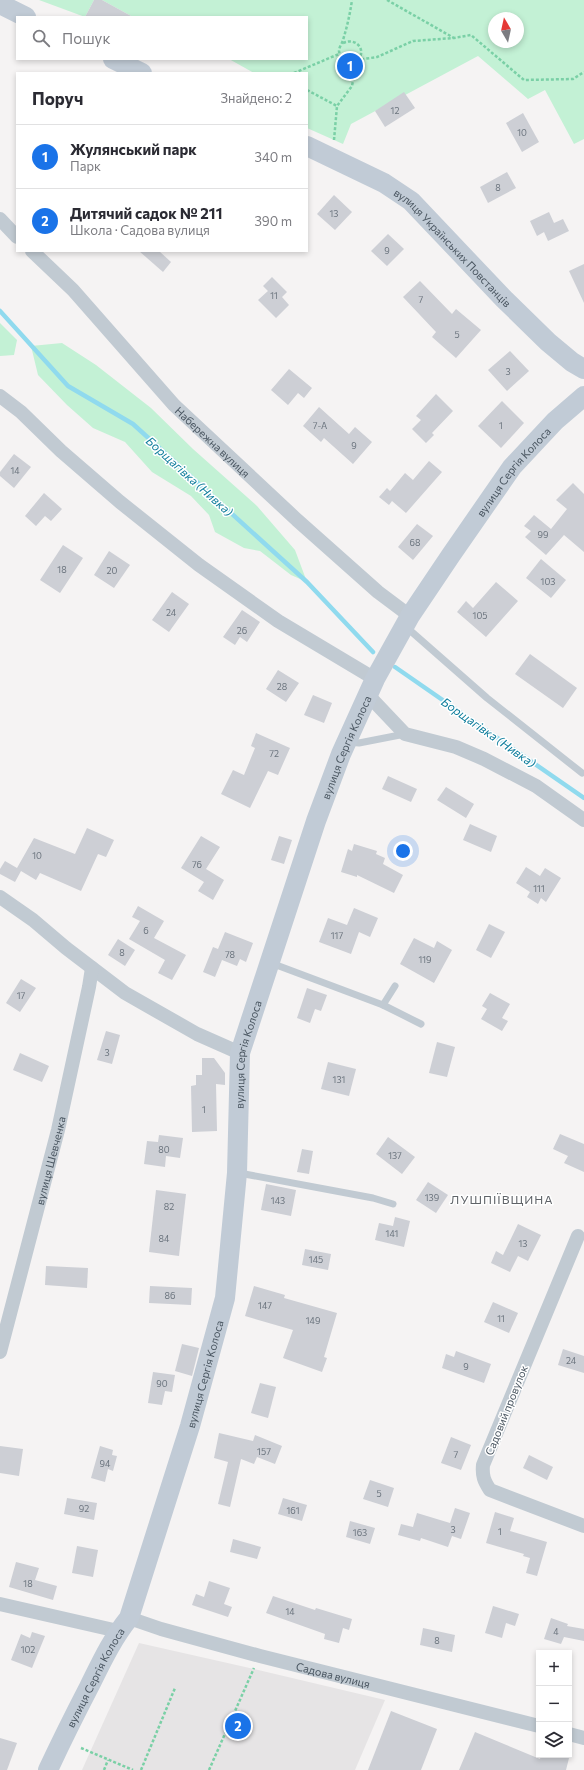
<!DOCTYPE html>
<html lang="uk">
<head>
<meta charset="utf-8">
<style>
  body { margin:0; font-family:Commissioner,sans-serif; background:#f7f7f7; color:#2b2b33 }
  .controls { position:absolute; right:12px; bottom:12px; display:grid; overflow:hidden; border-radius:0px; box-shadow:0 2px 6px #0003 }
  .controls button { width:36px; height:36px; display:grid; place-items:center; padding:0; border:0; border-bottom:1px solid #e1e1e2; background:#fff; color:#2b2b33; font:20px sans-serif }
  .compass { position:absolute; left:488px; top:12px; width:36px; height:36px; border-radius:50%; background:#fff; box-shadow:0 2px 6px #0003; rotate:351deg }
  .you { position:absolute; left:403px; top:851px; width:14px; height:14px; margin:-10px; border:3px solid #fff; border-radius:50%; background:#1a73e8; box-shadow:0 0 0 6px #1a73e833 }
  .badge { display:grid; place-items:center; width:26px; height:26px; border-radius:50%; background:#1a73e8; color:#fff; font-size:13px; font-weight:700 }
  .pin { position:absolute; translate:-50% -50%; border:2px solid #fff; box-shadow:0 1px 4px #0006 }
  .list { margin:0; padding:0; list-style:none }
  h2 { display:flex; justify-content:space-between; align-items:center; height:52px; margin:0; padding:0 16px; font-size:17px }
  h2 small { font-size:13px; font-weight:400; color:#7c7c81 }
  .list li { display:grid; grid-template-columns:26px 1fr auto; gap:12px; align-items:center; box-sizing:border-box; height:64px; padding:0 16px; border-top:1px solid #e1e1e2 }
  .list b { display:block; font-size:15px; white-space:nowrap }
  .list p { margin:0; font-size:13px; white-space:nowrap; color:#7c7c81 }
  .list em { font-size:13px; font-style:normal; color:#7c7c81 }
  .icon { flex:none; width:22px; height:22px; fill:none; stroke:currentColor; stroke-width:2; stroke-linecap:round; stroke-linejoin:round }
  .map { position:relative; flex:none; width:584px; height:1770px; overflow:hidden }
  .search { position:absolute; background:#fff; box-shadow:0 2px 6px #0003; left:16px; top:16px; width:292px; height:44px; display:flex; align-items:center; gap:10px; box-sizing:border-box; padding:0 14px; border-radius:0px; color:#7c7c81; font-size:15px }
  .panel { position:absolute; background:#fff; box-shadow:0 2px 6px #0003; left:16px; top:72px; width:292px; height:180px; border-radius:0px }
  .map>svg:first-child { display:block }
  .education { fill:#e6e4e5 }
  .green { fill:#c3f1d5; fill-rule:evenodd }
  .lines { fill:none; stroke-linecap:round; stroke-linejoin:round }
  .stream { stroke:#90daee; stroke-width:4.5 }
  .building { fill:#cdcfd5 }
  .path { stroke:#7ad0a6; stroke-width:2.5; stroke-dasharray:3 2; stroke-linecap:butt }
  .lane { stroke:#c1cad2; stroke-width:7 }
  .street { stroke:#c1cad2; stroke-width:14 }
  .secondary { stroke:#c1cbd6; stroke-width:20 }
  .labels { text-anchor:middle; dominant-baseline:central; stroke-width:3; stroke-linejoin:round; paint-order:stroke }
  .number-label { font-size:9px; fill:#6b747e }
  .street-label { font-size:11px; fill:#4a5661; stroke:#fff }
  .water-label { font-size:12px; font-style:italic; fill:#0c7c9b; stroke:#fff }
  .neighbourhood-label { font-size:12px; letter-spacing:1px; fill:#5f6368; stroke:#fff }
</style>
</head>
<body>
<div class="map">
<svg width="584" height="1770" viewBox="0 0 584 1770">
  <rect width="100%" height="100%" fill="#f5f3f3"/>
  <polygon class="education" points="139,1643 254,1669 385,1700 355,1770 82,1770"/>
  <g class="green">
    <polygon points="39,0 94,0 85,17"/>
    <path d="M102 0H584V139L574 144 545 90 528 99 478 56 351 124 343 144 307 128V73H254L229 59H307V17H133ZM494 18H518V42H494Z"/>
    <polygon points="0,323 17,340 14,355 0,356"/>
    <polygon points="62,343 96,365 151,408 193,449 257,506 295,550 307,582 291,575 260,551 244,548 215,532 209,515 191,496 152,472 125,442 93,428 67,405 38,375 31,346"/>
  </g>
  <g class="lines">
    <g class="stream">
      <polyline points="0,311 68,386 133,424 307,582 373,652"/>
      <polyline points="395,667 584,798"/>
    </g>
  </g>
  <g class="building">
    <polygon points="94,0 102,0 133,17 85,17"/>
    <polygon points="404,92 415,108 385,127 375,111"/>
    <polygon points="523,113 539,142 522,152 506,123"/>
    <polygon points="507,172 516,188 488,203 480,187"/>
    <polygon points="334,195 352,212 335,230 317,214"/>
    <polygon points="549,212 554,223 563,219 569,231 548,241 544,232 537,236 530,221"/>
    <polygon points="388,234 404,249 387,266 371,251"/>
    <polygon points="139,251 159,251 171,262 163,272"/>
    <polygon points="584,264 584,303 569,271"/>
    <polygon points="272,277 287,292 282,297 289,305 276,318 258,300 268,291 263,286"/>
    <polygon points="420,281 452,314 456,309 481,330 456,358 432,337 436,332 403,297"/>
    <polygon points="510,351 529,371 507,391 488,370"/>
    <polygon points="289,369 312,388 304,398 298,393 288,405 271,390"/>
    <polygon points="436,394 453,411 432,433 434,435 426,443 412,429 421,420 416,416"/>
    <polygon points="502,401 524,423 501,448 478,426"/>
    <polygon points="319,407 349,434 355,427 372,442 353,464 324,438 321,442 303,426"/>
    <polygon points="14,454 31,467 14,488 0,476 0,472"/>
    <polygon points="429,461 442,472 406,513 392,501 389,505 379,497 387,488 390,491 405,473 413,480"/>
    <polygon points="573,483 584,494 584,552 564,535 546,555 525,537 531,531 524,526 534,515 551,529 567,509 556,500"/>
    <polygon points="44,493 62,509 51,521 45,516 36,526 25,516"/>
    <polygon points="417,524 433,536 413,560 398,547"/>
    <polygon points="63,545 83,558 60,593 40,580"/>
    <polygon points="109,551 130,565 114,588 94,575"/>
    <polygon points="541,559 566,580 551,598 526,578"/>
    <polygon points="496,582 518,601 486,637 457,612 466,601 473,608"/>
    <polygon points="172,592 189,604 169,632 152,620"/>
    <polygon points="242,610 260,622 247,642 240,637 235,645 223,637"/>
    <polygon points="530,654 577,688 563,708 515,674"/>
    <polygon points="278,670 299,683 286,702 266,689"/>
    <polygon points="313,695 332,703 324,723 304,715"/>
    <polygon points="256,733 290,748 278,775 268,771 250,808 221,794 233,770 244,775 255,748 251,746"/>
    <polygon points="388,776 417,789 411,802 382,789"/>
    <polygon points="446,787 474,804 466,818 437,800"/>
    <polygon points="470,824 497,836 491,852 463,840"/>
    <polygon points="87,828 114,840 106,857 98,854 81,891 40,873 36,880 21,871 15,882 0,874 0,869 5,861 17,868 34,838 75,854"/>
    <polygon points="201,836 220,847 206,869 224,880 213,900 198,891 204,882 181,868"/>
    <polygon points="279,836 292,840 284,864 271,860"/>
    <polygon points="354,844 377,851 376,854 385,858 383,864 403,875 394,893 357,875 357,877 341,872 348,849 352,851"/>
    <polygon points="526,867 540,876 545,868 561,878 546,902 541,898 538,904 527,897 530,892 516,883"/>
    <polygon points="138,906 164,921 154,938 186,955 172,980 158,973 165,960 129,939 140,921 132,917"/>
    <polygon points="354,908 378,918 370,937 359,932 351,954 319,942 328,918 347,925"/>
    <polygon points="489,924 505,932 491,958 476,950"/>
    <polygon points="225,932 253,943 246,962 240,959 237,966 222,960 215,977 203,972 213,947 218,949"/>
    <polygon points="414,938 434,948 437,941 452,950 434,983 400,964"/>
    <polygon points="118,939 135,950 125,966 108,955"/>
    <polygon points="21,979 36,988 20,1012 6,1003"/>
    <polygon points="307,988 327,995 321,1011 315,1009 310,1023 297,1018"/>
    <polygon points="490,993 510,1004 502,1018 508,1021 502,1031 481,1019 487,1009 482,1006"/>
    <polygon points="106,1031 120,1035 112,1064 97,1060"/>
    <polygon points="437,1042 455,1047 447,1077 429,1073"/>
    <polygon points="20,1053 49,1066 42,1082 13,1070"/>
    <polygon points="202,1058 214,1058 225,1073 225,1085 216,1084 217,1131 192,1132 191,1086 196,1085 196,1075 202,1075"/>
    <polygon points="328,1062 356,1069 349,1096 321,1089"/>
    <polygon points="560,1134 584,1144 584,1172 564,1163 568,1156 553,1149"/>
    <polygon points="159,1135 183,1138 180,1158 166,1156 165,1167 144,1164 147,1141 158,1142"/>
    <polygon points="388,1137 415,1157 402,1174 376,1154"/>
    <polygon points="302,1149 313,1151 309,1174 297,1172"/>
    <polygon points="428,1182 448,1195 436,1213 416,1200"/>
    <polygon points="266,1184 296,1190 291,1216 261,1210"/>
    <polygon points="156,1190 186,1194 179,1256 149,1252"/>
    <polygon points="395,1217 410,1221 404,1247 375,1240 379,1223 393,1226"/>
    <polygon points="518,1224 541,1235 528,1261 518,1256 510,1272 491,1263 496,1251 503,1255"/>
    <polygon points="305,1249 331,1254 328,1270 302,1265"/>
    <polygon points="46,1266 88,1268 87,1288 45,1285"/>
    <polygon points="150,1286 192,1288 191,1305 149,1303"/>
    <polygon points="254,1286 285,1295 284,1298 337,1313 324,1357 327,1358 322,1372 283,1358 293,1330 245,1316"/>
    <polygon points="493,1302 518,1313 509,1333 484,1322"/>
    <polygon points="182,1344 199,1348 192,1376 175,1371"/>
    <polygon points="563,1349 584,1356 584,1373 558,1365"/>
    <polygon points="456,1351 491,1364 484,1383 442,1368 446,1354 454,1357"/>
    <polygon points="153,1372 175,1375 172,1392 165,1391 162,1405 148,1403"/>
    <polygon points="260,1383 276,1387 268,1418 251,1413"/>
    <polygon points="219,1433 253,1441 255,1435 282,1446 275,1464 257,1457 254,1464 241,1459 230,1507 218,1504 228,1462 214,1458"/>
    <polygon points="451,1437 471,1445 461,1470 441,1463"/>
    <polygon points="0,1446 23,1449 19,1476 0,1473"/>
    <polygon points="100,1446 113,1450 112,1455 117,1456 113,1471 108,1469 105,1482 91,1478"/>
    <polygon points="529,1455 553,1467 547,1480 523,1468"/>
    <polygon points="370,1480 394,1488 388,1507 363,1499"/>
    <polygon points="67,1498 97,1503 94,1520 64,1514"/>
    <polygon points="283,1498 307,1505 302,1521 278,1514"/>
    <polygon points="455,1508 470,1513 461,1539 452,1536 448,1547 421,1538 420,1541 398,1535 401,1524 413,1527 417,1513 450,1523"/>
    <polygon points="495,1512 514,1518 510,1531 547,1542 537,1576 526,1573 530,1558 523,1556 524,1554 486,1543"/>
    <polygon points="350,1521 375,1528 370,1544 346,1537"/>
    <polygon points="233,1539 261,1547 257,1559 230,1552"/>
    <polygon points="77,1546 98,1550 93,1577 72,1573"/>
    <polygon points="16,1562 39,1568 35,1580 57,1586 53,1600 9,1587"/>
    <polygon points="209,1581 230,1588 224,1604 232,1607 228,1617 192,1605 196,1594 204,1597"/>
    <polygon points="273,1596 315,1610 316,1608 352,1619 349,1630 343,1628 339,1643 324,1639 325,1634 266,1613"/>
    <polygon points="493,1606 519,1614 515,1626 506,1623 502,1638 485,1633"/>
    <polygon points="551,1618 568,1624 567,1626 584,1629 584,1641 564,1637 561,1644 544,1639"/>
    <polygon points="423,1628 455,1635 452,1652 420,1645"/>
    <polygon points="32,1632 45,1636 32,1668 11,1660 21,1634 30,1638"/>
    <polygon points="391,1711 437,1729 421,1770 368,1770"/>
    <polygon points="475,1732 540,1759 541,1755 560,1755 569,1758 566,1770 459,1770"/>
    <polygon points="0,1738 17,1743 7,1770 0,1770"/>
  </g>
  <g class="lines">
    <g class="path">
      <polyline points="387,0 454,38"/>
      <path d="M343 43C359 36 368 55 355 61 348 64 340 59 339 51 339 47 342 44 343 40 347 27 350 14 352 0"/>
      <polyline points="294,73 339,54"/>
      <polyline points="307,90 337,106"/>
      <polyline points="334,140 337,106 352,86 357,60 377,57 413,41 454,38 471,35 524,80 573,79 584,72"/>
      <polyline points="81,1748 133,1770"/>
      <polyline points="104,1770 108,1760"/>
      <polyline points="141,1770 175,1688"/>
      <polyline points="209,1770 254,1668"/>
    </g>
    <g class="lane">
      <polyline points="405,626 487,698 582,773"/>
      <polyline points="348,742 359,743 405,734"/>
      <polyline points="271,963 383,1005 421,1024"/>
      <polyline points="383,1005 395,986"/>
      <polyline points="239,1173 373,1198 393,1204"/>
    </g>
    <g class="street">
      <polyline points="0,219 17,237"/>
      <path id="s1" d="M32 251 73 290 174 405 297 520 378 592 410 616"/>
      <polyline points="0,396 21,412 61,451 120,502 199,565 278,621 375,679"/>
      <polyline points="368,695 405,734 456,747 484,759 536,786 584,820"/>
      <polyline points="0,897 33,920 66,948 125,993 197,1034 240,1053"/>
      <path d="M578 1236 483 1465C482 1476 484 1481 490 1490L584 1526"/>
      <path id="s2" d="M0 1352 58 1130 89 987 92 968"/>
      <polyline points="0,1604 118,1631"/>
      <path id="s3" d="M129 1618 161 1629 260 1656 539 1726"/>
      <polyline points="569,1734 584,1738"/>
    </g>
    <g class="secondary">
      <polyline points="0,4 26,17"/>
      <polyline points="113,59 142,73"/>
      <path id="s4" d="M307 146 384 183 411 201 504 299 548 342 572 362 584 369"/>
      <path id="s5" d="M48 1770C61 1742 75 1714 89 1687 101 1663 112 1639 129 1618L190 1426 225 1298 237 1173 240 1053 316 821 341 754 375 679 410 616 451 555 512 467 555 421 584 396"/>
    </g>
  </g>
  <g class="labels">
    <g class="number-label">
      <text x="395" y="110">12</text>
      <text x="522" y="132">10</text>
      <text x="498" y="187">8</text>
      <text x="334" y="213">13</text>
      <text x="387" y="250">9</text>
      <text x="274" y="295">11</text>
      <text x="421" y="299">7</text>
      <text x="457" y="334">5</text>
      <text x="508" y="371">3</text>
      <text x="320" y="425">7-А</text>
      <text x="501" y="425">1</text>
      <text x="354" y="445">9</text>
      <text x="15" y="470">14</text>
      <text x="543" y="534">99</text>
      <text x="415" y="542">68</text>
      <text x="62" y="569">18</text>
      <text x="112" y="570">20</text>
      <text x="548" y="581">103</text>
      <text x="171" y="612">24</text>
      <text x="480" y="615">105</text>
      <text x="242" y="630">26</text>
      <text x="282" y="686">28</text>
      <text x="274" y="753">72</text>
      <text x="37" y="855">10</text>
      <text x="197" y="864">76</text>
      <text x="539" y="888">111</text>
      <text x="146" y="930">6</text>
      <text x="337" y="935">117</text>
      <text x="122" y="952">8</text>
      <text x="230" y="954">78</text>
      <text x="425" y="959">119</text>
      <text x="21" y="995">17</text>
      <text x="107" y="1052">3</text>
      <text x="339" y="1079">131</text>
      <text x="204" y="1109">1</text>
      <text x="164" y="1149">80</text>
      <text x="395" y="1155">137</text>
      <text x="432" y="1197">139</text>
      <text x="278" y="1200">143</text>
      <text x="169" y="1206">82</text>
      <text x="392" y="1233">141</text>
      <text x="164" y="1238">84</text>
      <text x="523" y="1243">13</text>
      <text x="316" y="1259">145</text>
      <text x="170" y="1295">86</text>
      <text x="265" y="1305">147</text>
      <text x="501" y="1318">11</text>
      <text x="313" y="1320">149</text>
      <text x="571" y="1360">24</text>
      <text x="466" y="1366">9</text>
      <text x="162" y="1383">90</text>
      <text x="264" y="1451">157</text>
      <text x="456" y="1454">7</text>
      <text x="105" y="1463">94</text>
      <text x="379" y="1493">5</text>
      <text x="84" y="1508">92</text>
      <text x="293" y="1510">161</text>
      <text x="453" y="1529">3</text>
      <text x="500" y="1531">1</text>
      <text x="360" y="1532">163</text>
      <text x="28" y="1583">18</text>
      <text x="290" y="1611">14</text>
      <text x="556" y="1631">4</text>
      <text x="437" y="1640">8</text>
      <text x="28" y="1649">102</text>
    </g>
    <g class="street-label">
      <text stroke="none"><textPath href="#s4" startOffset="180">вулиця Українських Повстанців</textPath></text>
      <text stroke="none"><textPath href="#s1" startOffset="263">Набережна вулиця</textPath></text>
      <text stroke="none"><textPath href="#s5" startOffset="1400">вулиця Сергія Колоса</textPath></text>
      <text stroke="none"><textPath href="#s5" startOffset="1076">вулиця Сергія Колоса</textPath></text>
      <text stroke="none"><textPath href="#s5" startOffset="752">вулиця Сергія Колоса</textPath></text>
      <text stroke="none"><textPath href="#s2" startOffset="198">вулиця Шевченка</textPath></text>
      <text stroke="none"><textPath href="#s5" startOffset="428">вулиця Сергія Колоса</textPath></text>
      <text transform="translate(506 1410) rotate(-68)">Садовий провулок</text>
      <text stroke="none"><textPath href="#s3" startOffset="212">Садова вулиця</textPath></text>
      <text stroke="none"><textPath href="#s5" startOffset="104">вулиця Сергія Колоса</textPath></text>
    </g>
    <g class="water-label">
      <text transform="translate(190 476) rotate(42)">Борщагівка (Нивка)</text>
      <text transform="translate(489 732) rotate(35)">Борщагівка (Нивка)</text>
    </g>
    <g class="neighbourhood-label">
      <text x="502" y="1199">ЛУШПІЇВЩИНА</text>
    </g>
  </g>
</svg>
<div class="controls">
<button>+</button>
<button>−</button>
<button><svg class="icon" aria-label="layers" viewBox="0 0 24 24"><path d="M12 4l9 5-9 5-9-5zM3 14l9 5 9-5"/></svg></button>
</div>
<svg class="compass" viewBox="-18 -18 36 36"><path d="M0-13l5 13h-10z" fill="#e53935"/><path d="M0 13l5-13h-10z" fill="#7c7c81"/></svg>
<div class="you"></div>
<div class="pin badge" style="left:350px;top:66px">1</div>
<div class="pin badge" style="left:238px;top:1726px">2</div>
<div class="search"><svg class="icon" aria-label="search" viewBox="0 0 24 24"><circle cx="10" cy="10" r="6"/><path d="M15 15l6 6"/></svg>Пошук</div>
<section class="panel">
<h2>Поруч<small>Знайдено: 2</small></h2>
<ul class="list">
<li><span class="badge">1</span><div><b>Жулянський парк</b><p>Парк</p></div><em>340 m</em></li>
<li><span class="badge">2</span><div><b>Дитячий садок № 211</b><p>Школа · Садова вулиця</p></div><em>390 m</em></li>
</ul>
</section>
</div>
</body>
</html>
